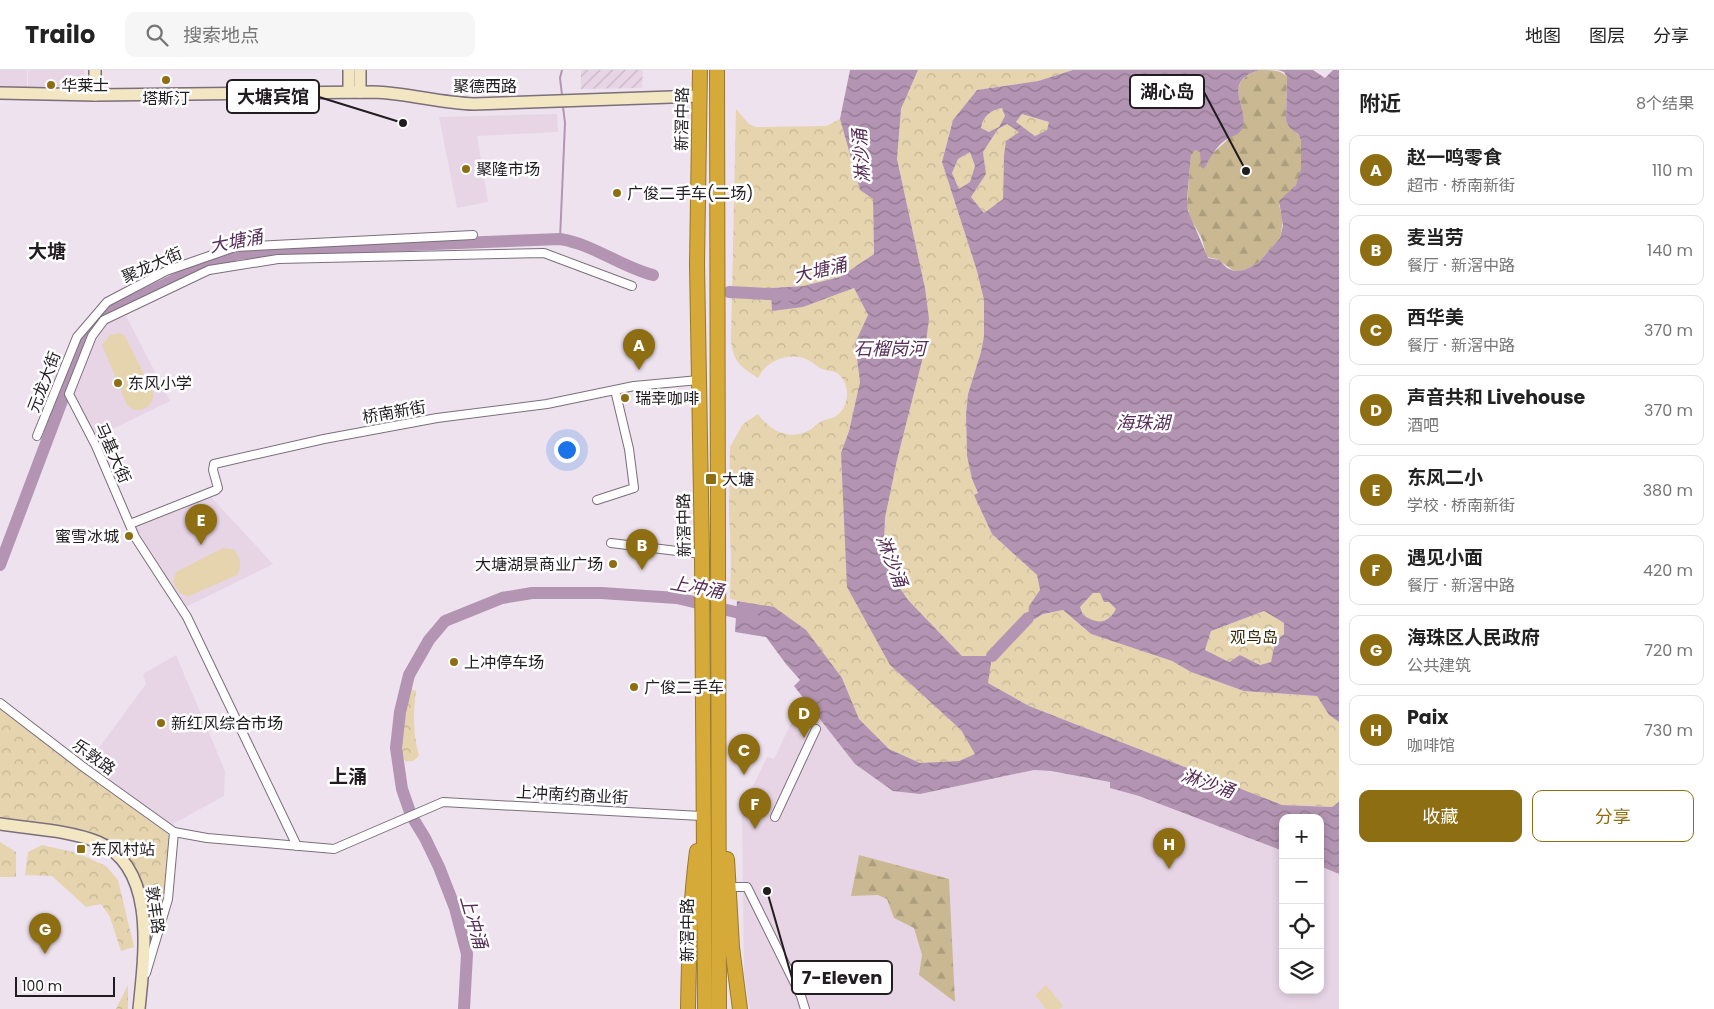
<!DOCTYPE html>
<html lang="zh">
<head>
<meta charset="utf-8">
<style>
  body { margin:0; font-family:Poppins,"Noto Sans SC",sans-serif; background:#f6f6f6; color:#222 }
  .controls { position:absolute; right:15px; bottom:15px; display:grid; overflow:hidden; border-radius:10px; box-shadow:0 2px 8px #0003 }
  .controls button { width:45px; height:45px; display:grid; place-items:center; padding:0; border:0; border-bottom:1px solid #e0e0e0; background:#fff; color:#222; font:25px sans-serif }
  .scale { position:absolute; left:15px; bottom:12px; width:100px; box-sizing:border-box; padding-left:5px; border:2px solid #201c20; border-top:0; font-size:14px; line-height:18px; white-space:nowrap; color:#201c20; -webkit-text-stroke:4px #fff; paint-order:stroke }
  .you { position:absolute; left:566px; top:379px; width:18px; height:18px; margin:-12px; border:4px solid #fff; border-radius:50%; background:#1a73e8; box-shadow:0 0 0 8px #1a73e833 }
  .badge { display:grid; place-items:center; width:32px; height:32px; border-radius:50%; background:#8e6e12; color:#fff; font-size:16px; font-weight:700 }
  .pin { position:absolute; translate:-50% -41px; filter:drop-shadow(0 1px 2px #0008) }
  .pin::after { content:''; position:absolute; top:26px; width:18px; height:15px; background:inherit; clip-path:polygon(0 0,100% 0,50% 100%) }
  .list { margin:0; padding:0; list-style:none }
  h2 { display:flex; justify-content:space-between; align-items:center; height:65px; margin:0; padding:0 20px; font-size:21px }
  h2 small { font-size:16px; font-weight:400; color:#767676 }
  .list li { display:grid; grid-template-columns:32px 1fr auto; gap:15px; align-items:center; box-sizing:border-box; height:70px; margin:0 10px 10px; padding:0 10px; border:1px solid #e0e0e0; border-radius:10px }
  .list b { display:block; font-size:19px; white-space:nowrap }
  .list p { margin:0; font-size:16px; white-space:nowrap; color:#767676 }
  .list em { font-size:16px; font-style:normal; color:#767676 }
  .actions { display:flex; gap:10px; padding:15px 20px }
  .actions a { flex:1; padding:11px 0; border:1px solid #8e6e12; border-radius:10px; text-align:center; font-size:18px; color:#8e6e12 }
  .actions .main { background:#8e6e12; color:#fff }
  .icon { flex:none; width:28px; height:28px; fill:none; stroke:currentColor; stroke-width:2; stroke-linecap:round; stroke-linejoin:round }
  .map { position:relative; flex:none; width:1339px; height:939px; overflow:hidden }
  header { display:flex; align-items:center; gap:30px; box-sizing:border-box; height:70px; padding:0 25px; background:#fff; border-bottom:1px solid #e0e0e0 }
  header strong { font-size:24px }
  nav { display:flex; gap:28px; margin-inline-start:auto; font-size:18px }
  .search { width:350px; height:45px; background:#f6f6f6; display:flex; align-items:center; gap:12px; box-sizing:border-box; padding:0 18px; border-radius:10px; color:#767676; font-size:19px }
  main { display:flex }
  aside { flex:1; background:#fff }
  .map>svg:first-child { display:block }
  .built { fill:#e7d5e6 }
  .industrial { fill:url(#industrial-furrows) }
  .forest { fill:url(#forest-firs) }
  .park { fill:url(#park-crowns) }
  .pitch { fill:#e5d4ae }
  .water { fill:url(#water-waves); fill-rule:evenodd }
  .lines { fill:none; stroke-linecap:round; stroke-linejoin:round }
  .stream { stroke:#b394b2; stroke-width:2 }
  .river { stroke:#b394b2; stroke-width:12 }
  .street-casing { stroke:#7a6f7a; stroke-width:10 }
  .secondary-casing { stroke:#7a6f7a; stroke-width:14 }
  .highway-casing { stroke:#967830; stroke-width:16 }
  .street { stroke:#fff; stroke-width:8 }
  .secondary { stroke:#f2e6c3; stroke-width:11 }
  .highway { stroke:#d5aa38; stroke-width:14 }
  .poi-dot { fill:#8e6e12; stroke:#fff; stroke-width:2 }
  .labels { text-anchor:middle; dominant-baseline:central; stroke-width:5; stroke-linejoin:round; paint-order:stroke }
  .poi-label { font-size:16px; fill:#201c20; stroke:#fff; text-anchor:start }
  .street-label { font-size:16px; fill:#201c20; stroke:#fff }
  .park-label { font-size:16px; fill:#382b0a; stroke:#fff }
  .water-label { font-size:18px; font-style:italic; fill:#562d56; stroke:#fff }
  .quarter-label { font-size:19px; font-weight:bold; fill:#201c20; stroke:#fff }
  .leader { fill:none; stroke:#201c20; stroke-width:2 }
  .callout-dot { fill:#201c20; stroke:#fff; stroke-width:2 }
  .callout { fill:#fff; stroke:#201c20; stroke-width:2 }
  .callout-label { font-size:18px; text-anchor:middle; font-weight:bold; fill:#201c20 }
</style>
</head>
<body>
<header>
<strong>Trailo</strong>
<div class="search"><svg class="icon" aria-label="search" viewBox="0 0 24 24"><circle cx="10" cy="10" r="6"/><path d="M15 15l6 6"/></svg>搜索地点</div>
<nav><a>地图</a><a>图层</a><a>分享</a></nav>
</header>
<main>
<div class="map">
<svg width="1339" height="939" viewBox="0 0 1339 939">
  <defs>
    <pattern id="industrial-furrows" width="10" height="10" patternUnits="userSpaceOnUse" patternTransform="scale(1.25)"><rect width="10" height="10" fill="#e7d5e6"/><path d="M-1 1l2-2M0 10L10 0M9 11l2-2" fill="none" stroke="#c6b6c5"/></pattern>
    <pattern id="forest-firs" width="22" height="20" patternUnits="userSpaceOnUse" patternTransform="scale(1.25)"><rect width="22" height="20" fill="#c9b891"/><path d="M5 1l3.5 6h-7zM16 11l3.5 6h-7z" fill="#ac9e7d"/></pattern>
    <pattern id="park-crowns" width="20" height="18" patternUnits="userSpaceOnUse" patternTransform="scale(1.25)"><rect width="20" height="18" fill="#e5d4ae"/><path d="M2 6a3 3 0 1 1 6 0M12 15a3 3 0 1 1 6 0" fill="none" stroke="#c4b595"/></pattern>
    <pattern id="water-waves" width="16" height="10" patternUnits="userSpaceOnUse" patternTransform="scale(1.25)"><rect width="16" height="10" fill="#b394b2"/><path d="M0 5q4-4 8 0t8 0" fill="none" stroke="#917890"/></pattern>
  </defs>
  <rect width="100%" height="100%" fill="#eee2ee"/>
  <g class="built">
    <polygon points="0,0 27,0 27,23 0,22"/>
    <rect x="28" y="0" width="56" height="23"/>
    <polygon points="557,44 558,62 477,66 488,132 457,138 439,47"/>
    <polygon points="126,246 170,331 94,368 71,325 94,268 104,254"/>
    <polygon points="211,427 273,494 186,537 134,455"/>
    <polygon points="176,585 225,701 224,726 171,755 88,693 146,614 143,604"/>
    <polygon points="803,628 855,694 920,724 1034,700 1050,701 1110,712 1111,718 1139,726 1283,781 1283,920 1320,920 1320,796 1335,802 1339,804 1339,939 750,939 744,903 742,739 767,687 774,689"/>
  </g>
  <polygon class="industrial" points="581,0 643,0 642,18 581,19"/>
  <g class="forest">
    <path d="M1260 0C1270 0 1282 0 1287 7L1286 51 1299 66 1301 70V105L1296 115 1279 135 1283 150 1280 168 1258 193 1244 200 1234 201 1217 189 1207 187 1202 169 1190 147 1187 135 1191 83 1195 80 1201 82 1204 99 1212 84 1243 56C1246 33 1223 11 1260 0Z"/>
    <polygon points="859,785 949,809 955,932 919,905 922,885 914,858 894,848 887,829 878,825 851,826"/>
  </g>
  <g class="park">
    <polygon points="918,0 1073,0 1038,11 977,20 953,50 942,92 977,201 984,230 984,266 981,282 968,324 966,344 967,386 972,409 978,424 975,425 992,464 1037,505 1040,520 1029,536 1035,549 1043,544 1063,540 1091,564 1172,591 1191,602 1244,621 1317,626 1329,645 1339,652 1339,732 1332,737 1282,735 1029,636 988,613 908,530 889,502 884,475 885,448 897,390 925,279 925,218 897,89 901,39"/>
    <path d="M1002 38 1005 46 999 57 989 62 981 58C983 46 991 40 1002 38Z"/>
    <path d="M736 39 749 54 756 57 826 56 840 49 860 120 873 129 874 184 840 207 803 216 771 218 803 237 854 218 868 245 855 273 860 312 849 361 841 383 890 595 961 660 976 684 959 691 920 693 889 679 859 649 842 608 831 594 744 532 730 529 731 488 729 442 730 377 743 354 758 344C768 358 784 369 803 363 811 361 815 355 822 351 826 349 832 349 836 346 850 337 851 313 837 303 832 300 827 301 822 299 817 297 812 291 806 289 788 282 766 291 758 308 740 296 733 292 731 270Z"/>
    <polygon points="1022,44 1050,52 1047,60 1035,66 1016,52"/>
    <polygon points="1007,54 1020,62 1004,85 1003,129 984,143 971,127 986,104 983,82 998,59"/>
    <polygon points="970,82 975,96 970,112 959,119 952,103 958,89"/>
    <path d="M1093 523H1100L1116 539C1106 555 1097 554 1083 545L1080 537Z"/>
    <polygon points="1264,541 1284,553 1284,564 1275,572 1271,592 1260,595 1240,585 1229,592 1205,580 1211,561"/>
    <path d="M409 618 416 621C413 639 413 667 419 685 415 691 413 692 405 691 396 671 404 639 409 618Z"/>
    <polygon points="0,639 168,764 171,775 166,829 146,897 133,799 128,787 118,778 95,766 0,749"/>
    <polygon points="0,772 16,782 16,807 0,807"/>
    <polygon points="42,775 77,783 106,796 118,810 134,877 121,881 110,847 101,834 86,837 52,806 25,805 28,782"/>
    <polygon points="128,915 128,939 116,939"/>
  </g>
  <g class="pitch">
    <path d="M119 263 125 266 154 325C151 339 137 345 127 335L102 275 110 265Z"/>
    <path d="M223 478 235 480C240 490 243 495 237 505L189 526C180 526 177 519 173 512L176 502Z"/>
    <polygon points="1046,915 1063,936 1059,939 1046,939 1035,925"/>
  </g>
  <g class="water">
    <polygon points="850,0 918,0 901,39 897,89 925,218 929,249 925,279 897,390 885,448 884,475 889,502 908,530 962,586 992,586 988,613 1029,636 1282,735 1332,737 1339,732 1339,804 1320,796 1320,748 1283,748 1283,781 1139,726 1110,718 1110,712 1051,701 1034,700 920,724 893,721 855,694 794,616 800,610 786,594 766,567 735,562 737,531 774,537 806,560 842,608 859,649 889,679 920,693 959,691 975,684 961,660 890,595 847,517 841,383 849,361 860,312 855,273 868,245 854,218 803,237 772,241 771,218 803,216 840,207 874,184 873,129 860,120 840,49"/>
    <path d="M1073 0H1260C1221 11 1248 36 1243 56 1241 64 1235 65 1229 68 1216 75 1211 87 1204 99L1201 97 1200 82 1195 80 1191 85 1187 130 1188 141 1208 188 1219 190 1227 198 1234 201 1244 200 1258 193 1280 168 1283 155 1279 131 1296 115 1301 100V70L1298 64 1290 58 1286 51 1287 7 1284 2 1278 0H1313L1325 8 1333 0H1339V652L1329 645 1317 626 1244 621 1191 602 1172 591 1091 564 1063 540 1043 544 1035 549 1028 548 1029 536 1040 520 1037 505 992 464 974 425 978 423 972 409 967 386 966 344 968 324 981 282 984 266V230L977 201 942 92 953 50 977 20 1038 11ZM1002 38 1005 46 999 57 989 62 981 58C983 46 991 40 1002 38ZM1022 44 1049 52 1047 60 1035 66 1016 52ZM1007 54 1019 62 1006 71 1004 85 1003 129 984 143 971 127 986 104 983 82 998 59ZM970 82 975 96 970 112 959 119 952 103 958 89ZM1093 523H1100L1104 532H1109L1116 539C1107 555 1097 554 1083 545L1080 537ZM1264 541 1284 553V564L1275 572 1271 592 1260 595 1240 585 1229 592 1205 580 1211 561Z"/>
  </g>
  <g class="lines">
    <g class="stream">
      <polyline points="562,25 560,8 562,0"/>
      <polyline points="560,169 565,53 563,37"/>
    </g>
    <g class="river">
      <polyline points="729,222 789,225"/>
      <path d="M0 495 85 270 99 247 205 195 237 184 281 180 560 169C593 174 621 197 653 205"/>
      <polyline points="992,586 1028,548"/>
      <polyline points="464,939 467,884 455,838 439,797 425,768 411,745 402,719 396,678 400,642 409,605 429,570 445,551 502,528 532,523 601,523 677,528 752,546"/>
    </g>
    <g class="street-casing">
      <g id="street">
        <polyline points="37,366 77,267 107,232 166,201 235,177 473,165"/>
        <polyline points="597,430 634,418 629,379 615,320"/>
        <polyline points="130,454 216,420 218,418 213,400 214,394 324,369 437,348 547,334 634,316 699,310"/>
        <polyline points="611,473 702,484"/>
        <polyline points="0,633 82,696 174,762 207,768 334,779 443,732 701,746"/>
        <polyline points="775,747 816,659"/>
        <polyline points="297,776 187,547 135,467 96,376 69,324 92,266 104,250 209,200 278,189 544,183 632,216"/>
        <polyline points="729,817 747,817 801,926 805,939"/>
        <polyline points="146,903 168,829 174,762"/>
      </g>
    </g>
    <g class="secondary-casing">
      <g id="secondary">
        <polyline points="95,0 95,25"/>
        <polyline points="349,0 349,22"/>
        <polyline points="360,0 360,22"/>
        <path d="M0 23 95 25 373 22C407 23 440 33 474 34L700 26"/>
        <path d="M0 754C32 759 68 760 98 772 158 798 144 887 139 939"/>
      </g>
    </g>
    <g class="highway-casing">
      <g id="highway">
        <polyline points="700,0 697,194 702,484 705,939"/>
        <polyline points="717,0 719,939"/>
        <polyline points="727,789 732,877 740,939"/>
        <path d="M688 939C689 886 690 833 697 781"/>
      </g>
    </g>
    <use href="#street" class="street"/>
    <use href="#secondary" class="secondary"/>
    <use href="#highway" class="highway"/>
  </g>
  <g class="poi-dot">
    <circle cx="166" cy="10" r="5"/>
    <circle cx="51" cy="15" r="5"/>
    <circle cx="466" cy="99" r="5"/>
    <circle cx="617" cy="123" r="5"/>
    <circle cx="118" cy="313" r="5"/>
    <circle cx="625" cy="328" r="5"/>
    <rect x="705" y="403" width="12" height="12" rx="2.5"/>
    <circle cx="129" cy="466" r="5"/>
    <circle cx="613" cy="494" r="5"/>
    <circle cx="454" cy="592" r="5"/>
    <circle cx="634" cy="617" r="5"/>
    <circle cx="161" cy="653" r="5"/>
    <rect x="76" y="774" width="10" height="10" rx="2.5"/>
  </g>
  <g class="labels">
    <g class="poi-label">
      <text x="61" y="15">华莱士</text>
      <text x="166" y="28" text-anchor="middle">塔斯汀</text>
      <text x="476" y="99">聚隆市场</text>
      <text x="627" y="123">广俊二手车(二场)</text>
      <text x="128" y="313">东风小学</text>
      <text x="635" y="328">瑞幸咖啡</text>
      <text x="722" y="409">大塘</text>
      <text x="119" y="466" text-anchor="end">蜜雪冰城</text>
      <text x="603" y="494" text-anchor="end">大塘湖景商业广场</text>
      <text x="464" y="592">上冲停车场</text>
      <text x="644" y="617">广俊二手车</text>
      <text x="171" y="653">新红风综合市场</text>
      <text x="91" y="779">东风村站</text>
    </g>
    <g class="street-label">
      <text x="485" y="16">聚德西路</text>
      <text transform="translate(682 49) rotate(-89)">新滘中路</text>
      <text transform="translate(152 195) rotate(-24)">聚龙大街</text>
      <text transform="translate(44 312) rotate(-69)">元龙大街</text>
      <text transform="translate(394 342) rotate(-10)">桥南新街</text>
      <text transform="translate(113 383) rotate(66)">马基大街</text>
      <text transform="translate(684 455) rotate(-91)">新滘中路</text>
      <text transform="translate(94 687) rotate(36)">乐敦路</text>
      <text transform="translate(572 725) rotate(3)">上冲南约商业街</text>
      <text transform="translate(155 840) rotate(82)">敦丰路</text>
      <text transform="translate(687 860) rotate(-90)">新滘中路</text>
    </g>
    <g class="park-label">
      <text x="1254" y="567">观鸟岛</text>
    </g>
    <g class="water-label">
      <text transform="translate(861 86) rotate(-94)">淋沙涌</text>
      <text transform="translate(236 171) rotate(-11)">大塘涌</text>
      <text transform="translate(820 200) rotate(-13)">大塘涌</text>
      <text x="890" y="278">石榴岗河</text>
      <text x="1143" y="352">海珠湖</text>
      <text transform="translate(892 491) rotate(69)">淋沙涌</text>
      <text transform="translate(697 517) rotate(10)">上冲涌</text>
      <text transform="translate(1208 713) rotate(19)">淋沙涌</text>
      <text transform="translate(474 852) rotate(74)">上冲涌</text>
    </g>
    <g class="quarter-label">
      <text x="47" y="181">大塘</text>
      <text x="348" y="706">上涌</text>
    </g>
  </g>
  <path class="leader" d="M1246 101L1204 22M403 53L319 27M767 821L792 908"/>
  <g class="callout-dot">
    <circle cx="1246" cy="101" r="5"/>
    <circle cx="403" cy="53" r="5"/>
    <circle cx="767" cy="821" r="5"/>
  </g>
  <g class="callout">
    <rect x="1130" y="5" width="74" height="33" rx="5"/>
    <rect x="227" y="10" width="92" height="33" rx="5"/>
    <rect x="792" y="891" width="100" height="33" rx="5"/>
  </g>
  <g class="callout-label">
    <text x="1167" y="28">湖心岛</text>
    <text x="273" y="33">大塘宾馆</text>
    <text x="842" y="914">7-Eleven</text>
  </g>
</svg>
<div class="controls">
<button>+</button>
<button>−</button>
<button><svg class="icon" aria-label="locate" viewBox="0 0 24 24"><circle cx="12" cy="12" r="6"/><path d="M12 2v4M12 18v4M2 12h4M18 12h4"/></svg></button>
<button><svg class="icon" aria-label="layers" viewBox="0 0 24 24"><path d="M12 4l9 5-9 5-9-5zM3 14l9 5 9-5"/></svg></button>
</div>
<div class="scale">100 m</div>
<div class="you"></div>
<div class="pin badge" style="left:639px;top:300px">A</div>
<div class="pin badge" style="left:642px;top:500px">B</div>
<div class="pin badge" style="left:744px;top:705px">C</div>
<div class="pin badge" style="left:804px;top:668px">D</div>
<div class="pin badge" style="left:201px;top:475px">E</div>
<div class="pin badge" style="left:755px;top:759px">F</div>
<div class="pin badge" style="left:45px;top:884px">G</div>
<div class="pin badge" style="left:1169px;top:799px">H</div>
</div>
<aside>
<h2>附近<small>8个结果</small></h2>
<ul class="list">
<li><span class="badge">A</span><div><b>赵一鸣零食</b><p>超市 · 桥南新街</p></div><em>110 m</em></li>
<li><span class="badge">B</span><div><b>麦当劳</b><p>餐厅 · 新滘中路</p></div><em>140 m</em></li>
<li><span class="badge">C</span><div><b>西华美</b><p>餐厅 · 新滘中路</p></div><em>370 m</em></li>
<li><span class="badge">D</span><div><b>声音共和 Livehouse</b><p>酒吧</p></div><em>370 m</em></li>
<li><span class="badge">E</span><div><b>东风二小</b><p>学校 · 桥南新街</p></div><em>380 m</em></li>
<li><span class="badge">F</span><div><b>遇见小面</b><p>餐厅 · 新滘中路</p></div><em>420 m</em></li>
<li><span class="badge">G</span><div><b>海珠区人民政府</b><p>公共建筑</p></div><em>720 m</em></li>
<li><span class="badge">H</span><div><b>Paix</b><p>咖啡馆</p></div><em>730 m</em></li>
</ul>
<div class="actions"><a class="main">收藏</a><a>分享</a></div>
</aside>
</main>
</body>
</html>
